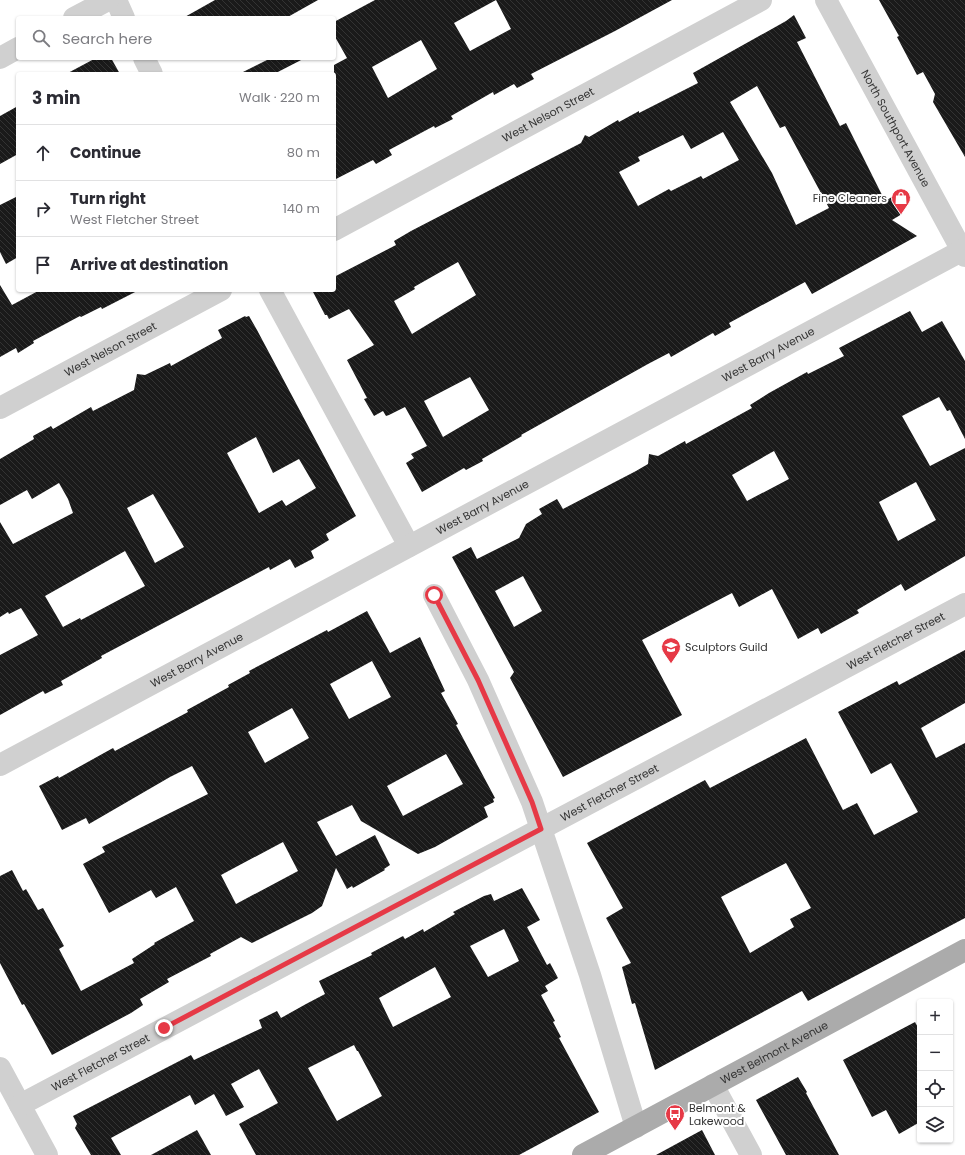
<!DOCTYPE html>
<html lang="en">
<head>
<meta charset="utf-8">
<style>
  body { margin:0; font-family:Poppins,sans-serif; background:#f2f2f3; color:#2b2b33 }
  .controls { position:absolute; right:12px; bottom:12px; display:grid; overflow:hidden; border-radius:4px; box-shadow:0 1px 3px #0004 }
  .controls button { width:36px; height:36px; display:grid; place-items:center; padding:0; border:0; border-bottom:1px solid #e1e1e2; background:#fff; color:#2b2b33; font:20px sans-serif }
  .stop { position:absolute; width:12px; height:12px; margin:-9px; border:3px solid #e63946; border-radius:50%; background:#fff }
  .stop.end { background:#e63946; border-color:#fff; box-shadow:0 1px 4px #0008 }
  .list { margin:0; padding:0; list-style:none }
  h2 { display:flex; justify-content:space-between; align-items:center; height:52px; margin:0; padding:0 16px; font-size:17px }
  h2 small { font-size:13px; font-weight:400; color:#7c7c81 }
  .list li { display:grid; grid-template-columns:26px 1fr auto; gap:12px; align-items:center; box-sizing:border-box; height:56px; padding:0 16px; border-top:1px solid #e1e1e2 }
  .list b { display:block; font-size:15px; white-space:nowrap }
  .list p { margin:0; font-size:13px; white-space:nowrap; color:#7c7c81 }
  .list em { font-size:13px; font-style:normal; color:#7c7c81 }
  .icon { flex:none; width:22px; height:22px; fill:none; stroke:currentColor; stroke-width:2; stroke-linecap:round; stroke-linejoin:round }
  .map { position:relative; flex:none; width:965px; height:1155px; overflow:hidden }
  .search { position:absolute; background:#fff; box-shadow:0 1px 3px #0004; left:16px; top:16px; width:320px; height:44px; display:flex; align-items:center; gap:10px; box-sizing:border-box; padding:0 14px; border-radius:4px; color:#7c7c81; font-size:15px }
  .panel { position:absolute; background:#fff; box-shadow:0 1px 3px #0004; left:16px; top:72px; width:320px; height:220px; border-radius:4px }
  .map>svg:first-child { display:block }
  .building { fill:url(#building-back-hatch); fill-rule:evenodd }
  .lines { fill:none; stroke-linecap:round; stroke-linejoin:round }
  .minor { stroke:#d0d0d0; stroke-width:22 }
  .major { stroke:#ababab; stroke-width:22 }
  .route { stroke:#e63946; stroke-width:5 }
  .labels { text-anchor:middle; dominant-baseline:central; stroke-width:4; stroke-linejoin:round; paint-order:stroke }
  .street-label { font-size:11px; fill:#333; stroke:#fff }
  .poi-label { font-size:11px; fill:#333; stroke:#fff; text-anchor:start }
</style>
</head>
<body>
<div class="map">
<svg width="965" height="1155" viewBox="0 0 965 1155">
  <defs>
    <pattern id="building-back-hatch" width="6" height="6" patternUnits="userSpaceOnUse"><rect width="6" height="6" fill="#1a1a1a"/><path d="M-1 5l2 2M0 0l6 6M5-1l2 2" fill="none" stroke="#333"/></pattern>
  </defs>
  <rect width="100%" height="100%" fill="#fff"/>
  <g class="building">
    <polygon points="215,0 318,0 286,18 183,18"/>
    <path d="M375 0H672L615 31 531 74 534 79 517 88 514 84 494 95 493 92 451 116 453 119 435 128 434 126 389 150 392 155 376 164 373 160 334 180V65L347 58 334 35V22ZM496 0 511 29 470 51 454 23ZM421 40 437 69 388 98 372 67Z"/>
    <polygon points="879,0 965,0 965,157 933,102 935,94 923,72 917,75 897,37 899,36"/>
    <path d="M794 15 806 38 797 42 840 126 846 123 885 201 892 197 902 214 892 220 917 236 812 294 805 282 729 323 731 327 715 336 713 333 671 357 669 353 648 364 521 435 522 436 482 459 483 461 466 470 464 468 422 492 406 463 414 458 411 454 427 446 405 407 389 415 386 416 383 411 374 416 364 399 367 398 347 360 374 345 349 309 329 319 327 315H325L312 290H334V277L396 245 394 241 411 231 581 143 585 135 589 137 618 120 619 122 639 111V113L698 83 693 73 786 21ZM757 86 780 128 785 126 829 208 796 225 772 173 730 102ZM723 132 739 160 703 179 701 176 671 191 669 189 638 206 619 172 640 161 638 157 683 135 691 149ZM458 262 476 295 412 334 394 301 415 289 414 287ZM470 377 489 410 443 437 424 401Z"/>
    <polygon points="96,58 111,58 120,74 66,74"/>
    <polygon points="271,58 305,58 274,74 239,74"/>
    <polygon points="18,106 18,154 0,164 0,116"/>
    <polygon points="18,196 18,257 6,264 0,252 0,205"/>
    <polygon points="0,285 12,305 40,290 139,290 102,309 101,307 81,317 80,316 33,341 34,343 18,353 16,348 0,357"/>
    <path d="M910 311 922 332 942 321 965 361V439L950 410 947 411 939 397 902 416 930 466 965 448V556L905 591 901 584 857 610 859 613 821 634 818 628 798 639 772 589 739 607 732 593 642 640 682 715 563 777 510 678 514 672 452 557 471 547 477 559 519 538 526 524 542 514 539 509 557 499 563 509 636 471 648 464 649 454 658 456 685 441 686 444 752 408 750 405 769 393 807 372 808 374 844 356 839 348ZM774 451 789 479 747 501 732 475ZM916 482 936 520 898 541 879 502ZM523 576 542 611 514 627 495 591Z"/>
    <path d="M245 316 246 317 249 316 257 330 356 516 326 534 329 540 311 551 314 558 295 568 290 559 270 570 269 567 101 656 102 658 61 681 63 685 45 694 43 691 0 715V655L38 635 21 608 9 614 8 612 0 617V522L13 544 73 513 68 499 59 483 32 499 27 490 0 505V459L34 439 33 436 51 426 53 429 91 407 93 411 134 390 137 374 145 375 170 363 171 366 222 338 218 330ZM256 437 273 473 299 459 316 488 286 506 282 500 259 513 227 453ZM153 494 184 547 155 563 127 508ZM125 551 145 586 81 620 80 618 63 627 45 596Z"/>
    <path d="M367 611 390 653 420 637 445 691 441 693 458 724 456 725 495 798 493 799 494 802 484 807 488 817 435 847 418 854 361 821 352 805 317 822 336 856 375 835 390 865 384 869 385 870 353 888 352 886 347 889 336 868 322 906 312 913 252 943 241 937 210 954 211 956 167 979 169 982 140 999 143 1005 131 1013 52 1055 24 1004 22 1005 0 963V876L12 870 23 891 26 889 38 910 43 908 64 946 59 949 81 991 134 963 132 959 155 944 154 943 194 921 176 887 156 898 151 890 109 913 83 864 105 852 102 847 208 794 192 766 170 777 89 824 86 818 62 830 39 786 58 776 59 778 113 748 115 751 188 712 187 710 229 687 228 685 250 673 249 671 327 630 328 632ZM372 661 391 697 349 719 330 684ZM292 708 309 738 265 763 248 732ZM446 754 463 784 403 816 387 786ZM283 842 298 871 236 904 221 875Z"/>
    <path d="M965 650V703L921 728 936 758 965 743V918L808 1001 802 991 655 1070 635 1003 632 1004 622 967 631 963 606 918 623 908 587 843 705 780 710 788 806 738 843 810 857 803 874 835 918 812 891 763 871 774 838 712 897 681 899 685ZM786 863 811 908 790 919 794 927 750 953 721 897Z"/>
    <path d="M522 888 540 920 527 927 547 965 550 963 558 978 545 986 548 991 541 995 555 1021 553 1022 561 1037 559 1038 599 1112 519 1155H256L239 1124 278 1103 259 1069 231 1084 244 1107 226 1116 214 1094 195 1105 190 1095 111 1138 121 1155H91L75 1128 77 1124 73 1116 191 1055 194 1060 262 1028 259 1020 277 1011 281 1018 306 1004 325 994 319 981 372 955 371 953 403 936 405 939 423 929 424 932 455 914 453 912 484 896 491 894 494 901ZM504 929 519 961 488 977 470 946ZM435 967 451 997 393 1027 379 998ZM354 1045 357 1051H358L382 1096 337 1121 308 1068Z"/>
    <polygon points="915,1022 920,1031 920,1122 899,1134 886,1110 872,1117 843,1060"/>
    <polygon points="798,1077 807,1092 806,1093 839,1155 786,1155 756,1100"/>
    <polygon points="197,1130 211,1155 151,1155"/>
    <polygon points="702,1130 715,1155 656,1155"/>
  </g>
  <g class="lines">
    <g class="minor">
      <polyline points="116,0 124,18"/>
      <path id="s1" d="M826 0 965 256"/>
      <polyline points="74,18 108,0"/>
      <polyline points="0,58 18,48"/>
      <polyline points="144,58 152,74"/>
      <path id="s2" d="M334 230 761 0"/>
      <polyline points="270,290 409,546"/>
      <path id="s3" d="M0 408 221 290"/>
      <polyline points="434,595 478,680 532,802 590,975 636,1127"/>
      <path id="s4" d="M0 765 965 249"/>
      <polyline points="0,1068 47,1155"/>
      <polyline points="713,1085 751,1155"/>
      <path id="s5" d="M20 1105 965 604"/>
    </g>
    <path class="major" id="s6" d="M583 1155 965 950"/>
  </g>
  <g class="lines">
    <polyline class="route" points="164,1028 541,829 532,802 478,680 434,595"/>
  </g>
  <defs>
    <g id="shop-pin" transform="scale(1)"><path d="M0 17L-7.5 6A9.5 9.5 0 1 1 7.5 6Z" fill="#e63946" stroke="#fff"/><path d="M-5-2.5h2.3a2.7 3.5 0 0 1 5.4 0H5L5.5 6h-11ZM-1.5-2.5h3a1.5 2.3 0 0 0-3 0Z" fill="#fff"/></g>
    <g id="school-pin" transform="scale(1)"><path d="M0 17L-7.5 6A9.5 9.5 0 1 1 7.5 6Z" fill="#e63946" stroke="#fff"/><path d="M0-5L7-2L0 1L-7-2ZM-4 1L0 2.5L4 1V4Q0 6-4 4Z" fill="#fff"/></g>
    <g id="bus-pin" transform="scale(1)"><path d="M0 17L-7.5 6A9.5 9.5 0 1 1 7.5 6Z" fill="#e63946" stroke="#fff"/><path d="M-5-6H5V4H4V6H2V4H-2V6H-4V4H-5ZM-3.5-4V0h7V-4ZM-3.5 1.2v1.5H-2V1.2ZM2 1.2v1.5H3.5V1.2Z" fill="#fff"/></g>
  </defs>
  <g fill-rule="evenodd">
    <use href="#shop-pin" x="901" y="198"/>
    <use href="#school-pin" x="671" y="647"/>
    <use href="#bus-pin" x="675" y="1114"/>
  </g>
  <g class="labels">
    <g class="street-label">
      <text stroke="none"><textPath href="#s2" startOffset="243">West Nelson Street</textPath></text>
      <text stroke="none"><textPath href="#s1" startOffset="146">North Southport Avenue</textPath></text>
      <text stroke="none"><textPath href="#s3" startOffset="125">West Nelson Street</textPath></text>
      <text stroke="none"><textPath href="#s4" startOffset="871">West Barry Avenue</textPath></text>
      <text stroke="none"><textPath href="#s4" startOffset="547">West Barry Avenue</textPath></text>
      <text stroke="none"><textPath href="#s5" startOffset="991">West Fletcher Street</textPath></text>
      <text stroke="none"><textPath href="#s4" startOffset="223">West Barry Avenue</textPath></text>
      <text stroke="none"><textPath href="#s5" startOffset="667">West Fletcher Street</textPath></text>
      <text stroke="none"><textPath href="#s6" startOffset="217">West Belmont Avenue</textPath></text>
      <text stroke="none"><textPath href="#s5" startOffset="91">West Fletcher Street</textPath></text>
    </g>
    <g class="poi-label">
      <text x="887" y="198" text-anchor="end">Fine Cleaners</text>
      <text x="685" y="647">Sculptors Guild</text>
      <text x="689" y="1108">Belmont &amp;<tspan x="689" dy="13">Lakewood</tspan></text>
    </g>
  </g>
</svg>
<div class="controls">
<button>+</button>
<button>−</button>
<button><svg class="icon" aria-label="locate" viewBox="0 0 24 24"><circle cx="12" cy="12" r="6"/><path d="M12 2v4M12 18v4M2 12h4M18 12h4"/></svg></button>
<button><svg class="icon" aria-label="layers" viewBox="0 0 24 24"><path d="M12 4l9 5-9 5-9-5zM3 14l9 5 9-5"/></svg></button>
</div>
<div class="stop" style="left:434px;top:595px"></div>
<div class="stop end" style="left:164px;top:1028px"></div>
<div class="search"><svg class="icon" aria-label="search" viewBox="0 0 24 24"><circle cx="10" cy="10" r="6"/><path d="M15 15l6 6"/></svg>Search here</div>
<section class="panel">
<h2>3 min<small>Walk · 220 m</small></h2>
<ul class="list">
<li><svg class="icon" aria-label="ahead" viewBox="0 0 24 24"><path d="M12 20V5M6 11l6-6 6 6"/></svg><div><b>Continue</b></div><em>80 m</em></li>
<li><svg class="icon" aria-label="right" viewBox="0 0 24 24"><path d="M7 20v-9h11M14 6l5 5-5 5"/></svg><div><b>Turn right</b><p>West Fletcher Street</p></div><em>140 m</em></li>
<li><svg class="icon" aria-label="arrive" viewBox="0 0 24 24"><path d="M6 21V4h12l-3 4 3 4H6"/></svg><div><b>Arrive at destination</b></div></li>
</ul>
</section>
</div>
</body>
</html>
